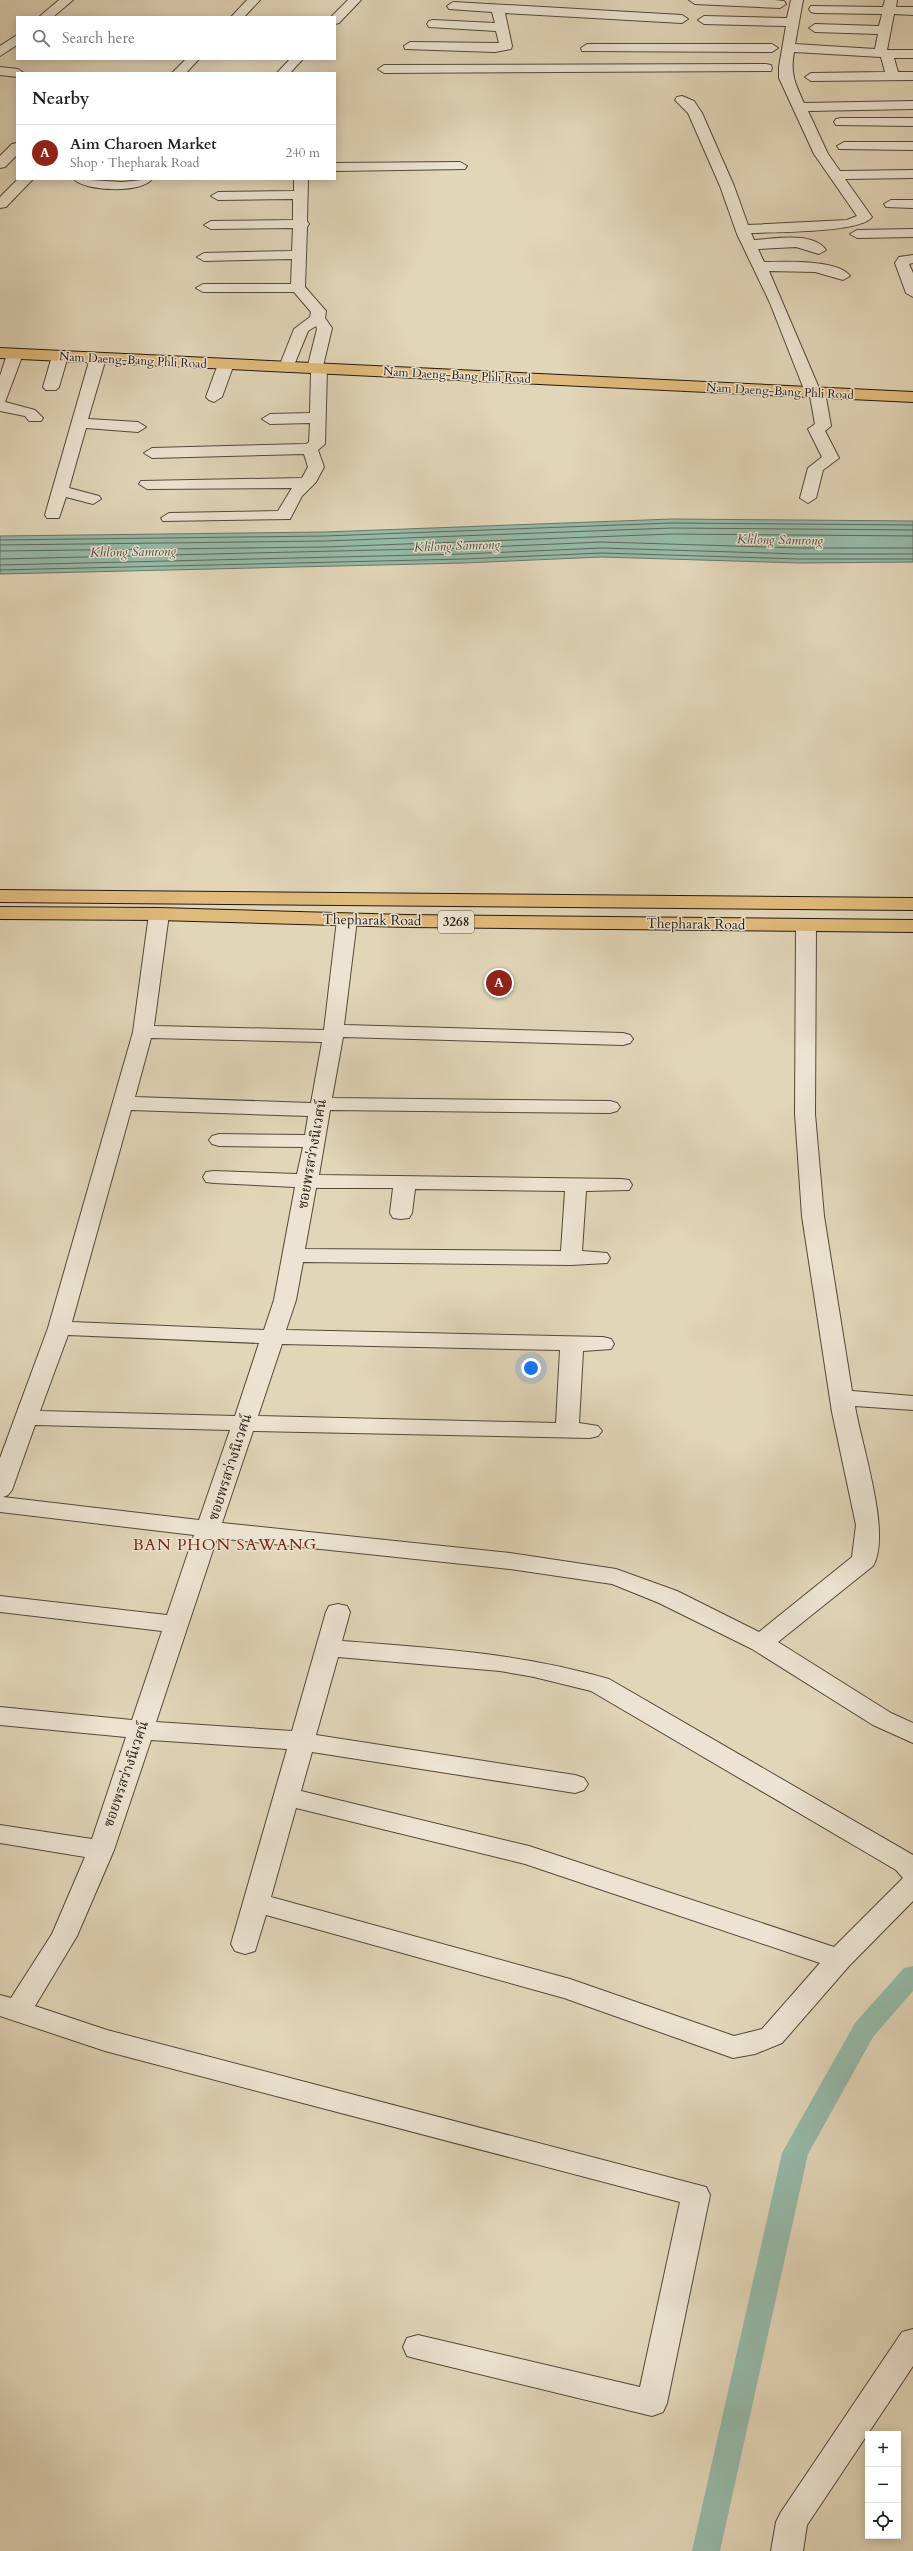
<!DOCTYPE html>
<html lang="en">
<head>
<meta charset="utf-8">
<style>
  body { margin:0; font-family:Cardo,"Noto Serif Thai",serif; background:#f6f6f6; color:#222 }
  .controls { position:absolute; right:12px; bottom:12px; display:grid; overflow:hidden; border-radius:0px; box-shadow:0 2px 10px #0003 }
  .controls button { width:36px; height:36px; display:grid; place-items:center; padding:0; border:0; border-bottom:1px solid #e0e0e0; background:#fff; color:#222; font:20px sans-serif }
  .you { position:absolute; left:531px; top:1368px; width:14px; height:14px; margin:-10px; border:3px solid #fff; border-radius:50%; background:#1a73e8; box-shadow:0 0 0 6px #1a73e833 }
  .badge { display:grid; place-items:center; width:26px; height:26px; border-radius:50%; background:#8f2418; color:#fff; font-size:13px; font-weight:700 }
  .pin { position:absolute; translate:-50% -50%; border:2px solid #fff; box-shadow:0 1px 4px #0006 }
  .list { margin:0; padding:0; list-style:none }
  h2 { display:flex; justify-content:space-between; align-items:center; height:52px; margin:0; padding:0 16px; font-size:17px }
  h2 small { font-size:13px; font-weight:400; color:#767676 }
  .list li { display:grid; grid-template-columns:26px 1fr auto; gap:12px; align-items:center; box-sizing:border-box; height:56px; padding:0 16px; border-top:1px solid #e0e0e0 }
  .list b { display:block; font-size:15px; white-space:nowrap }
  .list p { margin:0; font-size:13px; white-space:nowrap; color:#767676 }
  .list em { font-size:13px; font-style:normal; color:#767676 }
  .icon { flex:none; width:22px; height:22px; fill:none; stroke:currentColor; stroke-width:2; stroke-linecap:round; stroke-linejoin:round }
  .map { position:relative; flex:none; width:913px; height:2551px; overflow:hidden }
  .search { position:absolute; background:#fff; box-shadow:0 2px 10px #0003; left:16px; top:16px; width:320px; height:44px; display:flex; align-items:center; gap:10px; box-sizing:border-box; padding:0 14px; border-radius:0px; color:#767676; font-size:15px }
  .panel { position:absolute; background:#fff; box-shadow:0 2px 10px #0003; left:16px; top:72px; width:320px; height:108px; border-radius:0px }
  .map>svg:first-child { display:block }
  .water { fill:#96baa9; stroke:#68796b }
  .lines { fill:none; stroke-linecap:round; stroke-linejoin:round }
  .shore { stroke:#5d695c; stroke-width:1 }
  .canal { fill:#96baa9; fill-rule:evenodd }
  .minor-casing { stroke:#544839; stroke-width:2 }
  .major-casing { stroke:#24180e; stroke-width:2 }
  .minor { fill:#ece4d2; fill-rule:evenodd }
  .major { fill:#e1bb7c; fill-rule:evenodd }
  .labels { text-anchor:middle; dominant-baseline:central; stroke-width:3; stroke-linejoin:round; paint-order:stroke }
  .far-street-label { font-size:12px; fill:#24180e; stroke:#ece4d2 }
  .far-water-label { font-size:13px; font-style:italic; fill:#46493c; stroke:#ece4d2 }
  .shield { fill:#ece4d2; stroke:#605549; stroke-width:1 }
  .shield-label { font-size:13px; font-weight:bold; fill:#24180e }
  .street-label { font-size:14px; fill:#24180e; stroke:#ece4d2 }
  .quarter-label { font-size:16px; letter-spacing:1px; fill:#7a1f14; stroke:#ece4d2 }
</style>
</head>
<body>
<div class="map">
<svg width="913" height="2551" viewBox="0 0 913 2551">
  <rect width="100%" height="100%" fill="#e2d6b9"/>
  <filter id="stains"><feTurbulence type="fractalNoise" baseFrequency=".005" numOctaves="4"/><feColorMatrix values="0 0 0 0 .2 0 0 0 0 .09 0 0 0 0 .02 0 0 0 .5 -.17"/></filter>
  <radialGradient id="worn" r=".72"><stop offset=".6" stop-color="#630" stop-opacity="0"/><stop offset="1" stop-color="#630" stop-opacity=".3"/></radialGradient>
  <polygon class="water" points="672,519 913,521 913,562 800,563 602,557 464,563 0,574 0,536 325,532"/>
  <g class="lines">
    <g class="shore">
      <polyline points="0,540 325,536 672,523 913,525"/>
      <polyline points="0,545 325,541 672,528 913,530"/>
      <polyline points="0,551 325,547 672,534 913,536"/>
      <polyline points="0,559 463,548 602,542 800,548 913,548"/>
      <polyline points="0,565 463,554 602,548 800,554 913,554"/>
      <polyline points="0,570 464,559 602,553 800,559 913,559"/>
    </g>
    <polygon class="canal" points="913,1966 913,1991 873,2037 808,2154 720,2551 692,2551 782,2153 855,2023 904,1968"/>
    <g class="minor-casing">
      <g id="minor">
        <polygon points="59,0 73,0 53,17 39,17"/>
        <polygon points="247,0 260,0 244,17 231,17"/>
        <polygon points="348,0 361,0 339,23 335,24 335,17 331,17"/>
        <polygon points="689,0 774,0 784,1 786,4 780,8 695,4"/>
        <path d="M791 0H803L795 44 875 49 878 34 815 32 809 28 815 24 879 26 882 14 815 13 811 12 809 9 811 6 883 7 885 0H897L896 7H913V15L894 14 887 50H913V58H894L898 72H913V80L811 81 805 77 811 73 885 72 881 57 794 52C790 73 795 84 804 103L913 101V109L808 111 828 154 840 171 913 170V178L845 179 872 217C861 233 773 232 751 233L754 240C774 239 813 231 826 250L819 254 796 247 758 249 764 262C784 262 838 259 850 276L843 280 815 272 769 271 819 388 825 392 831 426 825 431 839 458 823 470 816 498 808 503 800 498 808 468 822 457 808 429 815 424 810 396 805 392 770 303 737 234 720 186 688 113 675 100 677 97 682 96 694 101 702 113 734 186 748 225 847 220 857 216 814 154 779 78V67L786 26 704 24 698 20 704 16 787 18Z"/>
        <polygon points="453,2 682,15 688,19 682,23 505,13 512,46 511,49 495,52 405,49 404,46 410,42 499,43 496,31 429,27 427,24 429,21 433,20 495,23 492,12 449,9 447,6"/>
        <polygon points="17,35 17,45 0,56 0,46"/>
        <polygon points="587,44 772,44 778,48 772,52 582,51 581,48"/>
        <polygon points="186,59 199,59 186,73 172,73"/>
        <polygon points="290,59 303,59 290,73 277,73"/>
        <polygon points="766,64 771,65 772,68 771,71 384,73 378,69 384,65"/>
        <polygon points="0,67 18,69 24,73 17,73 17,77 0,75"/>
        <polygon points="841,118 913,118 913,126 836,125 834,122 836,119"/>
        <polygon points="844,142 913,142 913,150 839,149 837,146"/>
        <polygon points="17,143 17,155 5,167 0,168 0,156 12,144"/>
        <polygon points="460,162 467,166 465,169 335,171 335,163"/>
        <polygon points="18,179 33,179 6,207 0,208 0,197"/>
        <path d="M74 179 122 182 152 179C142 194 83 191 74 179Z"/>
        <polygon points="294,179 308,179 307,221 309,224 307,227 305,287 326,311 325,318 332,328 323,366 327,369 325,444 318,450 324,467 316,482 302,496 290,519 163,521 161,518 169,513 278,511 292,488 147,489 139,484 141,481 302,478 308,467 304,454 152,458 144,453 152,448 306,444 309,442 310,423 270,424 262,419 270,414 310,413 311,373 307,369 317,329 316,326 308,331 292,370 287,372 279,367 294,329 310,317 311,312 294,292 203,292 196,288 203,284 291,284 292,259 204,261 197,257 204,253 292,251 293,228 211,229 204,225 211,221 293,220 293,199 218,200 211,196 218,192 294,191"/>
        <polygon points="891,200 913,200 913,208 886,207 884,204"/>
        <polygon points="913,229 913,237 857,238 850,234 857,230"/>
        <polygon points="913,255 913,263 909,264 913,273 913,297 906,293 895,263 899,257"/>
        <polygon points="15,349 23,354 5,402 35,410 43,418 41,421 29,421 25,416 0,411 0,376 7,354"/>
        <polygon points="60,351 68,356 59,387 56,390 46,390 43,387 52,356"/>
        <polygon points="98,353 106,358 88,419 138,422 146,427 138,432 86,428 69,488 99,496 101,499 93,504 66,497 59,518 47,518 45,515 90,358"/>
        <polygon points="226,359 234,364 222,397 214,402 209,400 206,397 218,364"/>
        <path d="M159 908 166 910 169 914 154 1026 324 1030 337 920 340 916H354L357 920 344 1025 623 1033 630 1035 633 1039 630 1043 623 1045 343 1037 332 1098 610 1101 617 1103 620 1107 617 1111 610 1113 330 1110 319 1175 621 1179 629 1180 632 1185 629 1190 586 1191 582 1251 607 1253 610 1258 607 1263 571 1265 303 1262 296 1300 286 1330 603 1337 611 1339 614 1344 611 1349 583 1351 579 1423 598 1426 602 1431 598 1436 590 1438 253 1431 222 1523 510 1553 616 1569 677 1591 759 1632 852 1557 856 1525 832 1412 802 1216 795 1114 796 925 799 921H813L816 925 815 1114 824 1216 852 1391 913 1396V1410L855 1406C861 1444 892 1534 873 1566L778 1642 891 1713 913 1723V1743L873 1725 752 1649 659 1603 612 1584 510 1569 217 1538 156 1722 292 1731 326 1612 329 1606 338 1604 347 1606 350 1612 342 1641C434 1648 520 1653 609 1679L913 1855V1901L849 1966 782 2043 755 2054 733 2058 564 1998 266 1915 255 1951 245 1954 235 1951 231 1944 287 1749 151 1740 114 1850 77 1936 35 2006 107 2030 706 2187 710 2195 667 2403 663 2412 652 2416 418 2359 407 2356 403 2347 407 2338 418 2335 640 2387 680 2202 105 2051 0 2016V1995L11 1998 52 1934 85 1857 0 1843V1825L92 1839 126 1737 0 1725V1707L132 1720 162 1631 0 1612V1596L167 1615 194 1535 0 1512V1458L48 1328 133 1032 149 914 152 910ZM151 1038 322 1042 311 1103 135 1097ZM131 1110 308 1116 305 1135 219 1134 212 1136 209 1140 212 1144 219 1146 303 1147 297 1174 214 1171 206 1172 203 1177 206 1182 214 1183 295 1187 274 1300 264 1330 72 1322ZM316 1188H393L390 1213 393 1218 401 1219 409 1218 412 1213 415 1189 565 1191 561 1251 305 1249ZM68 1335 259 1343 235 1416 40 1411ZM282 1344 560 1350 556 1423 258 1416ZM35 1425 230 1430 199 1520 3 1497 8 1495 12 1490ZM338 1657 500 1671 534 1677 591 1691 896 1870 903 1878 834 1947 529 1846 301 1791 312 1752 575 1793 584 1790 588 1784 584 1778 575 1775 316 1735ZM296 1808 525 1864 820 1963 762 2029 734 2036 570 1979 271 1897Z"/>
        <polygon points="913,2329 913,2366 807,2525 803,2551 771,2551 776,2522 781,2512 902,2332"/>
      </g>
    </g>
    <g class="major-casing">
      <g id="major">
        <polygon points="0,348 913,392 913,402 0,358"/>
        <polygon points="0,890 913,898 913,910 0,902"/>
        <polygon points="0,907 159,908 406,915 913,920 913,932 406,927 159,920 0,919"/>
      </g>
    </g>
    <use href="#minor" class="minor"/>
    <use href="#major" class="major"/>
  </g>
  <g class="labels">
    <g class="far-street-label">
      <text transform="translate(133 360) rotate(3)">Nam Daeng-Bang Phli Road</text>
      <text transform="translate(457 375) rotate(3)">Nam Daeng-Bang Phli Road</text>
      <text transform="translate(780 391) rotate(3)">Nam Daeng-Bang Phli Road</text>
    </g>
    <g class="far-water-label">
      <text transform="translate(780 540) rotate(1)">Khlong Samrong</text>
      <text transform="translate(457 546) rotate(-2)">Khlong Samrong</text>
      <text transform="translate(133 552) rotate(-1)">Khlong Samrong</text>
    </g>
    <rect class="shield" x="438" y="911" width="36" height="22" rx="3"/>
    <g class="shield-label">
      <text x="456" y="922">3268</text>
    </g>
    <g class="street-label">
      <text transform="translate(372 920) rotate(1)">Thepharak Road</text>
      <text transform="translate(696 924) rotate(1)">Thepharak Road</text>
      <text transform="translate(312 1154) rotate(-80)">ซอยพรสว่างนิเวศน์</text>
      <text transform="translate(230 1467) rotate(-72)">ซอยพรสว่างนิเวศน์</text>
      <text transform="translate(126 1774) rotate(-71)">ซอยพรสว่างนิเวศน์</text>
    </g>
    <g class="quarter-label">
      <text x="225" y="1545">BAN PHON SAWANG</text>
    </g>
  </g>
  <rect width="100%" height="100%" filter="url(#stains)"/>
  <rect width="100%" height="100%" fill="url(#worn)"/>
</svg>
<div class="controls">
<button>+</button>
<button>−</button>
<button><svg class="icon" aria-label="locate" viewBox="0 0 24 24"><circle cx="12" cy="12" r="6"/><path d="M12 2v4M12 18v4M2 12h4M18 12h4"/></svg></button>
</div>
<div class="you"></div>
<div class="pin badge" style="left:499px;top:983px">A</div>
<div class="search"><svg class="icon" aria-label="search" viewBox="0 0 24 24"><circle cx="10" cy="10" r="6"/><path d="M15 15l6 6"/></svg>Search here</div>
<section class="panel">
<h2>Nearby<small></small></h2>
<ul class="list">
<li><span class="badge">A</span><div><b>Aim Charoen Market</b><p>Shop · Thepharak Road</p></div><em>240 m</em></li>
</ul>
</section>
</div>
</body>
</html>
